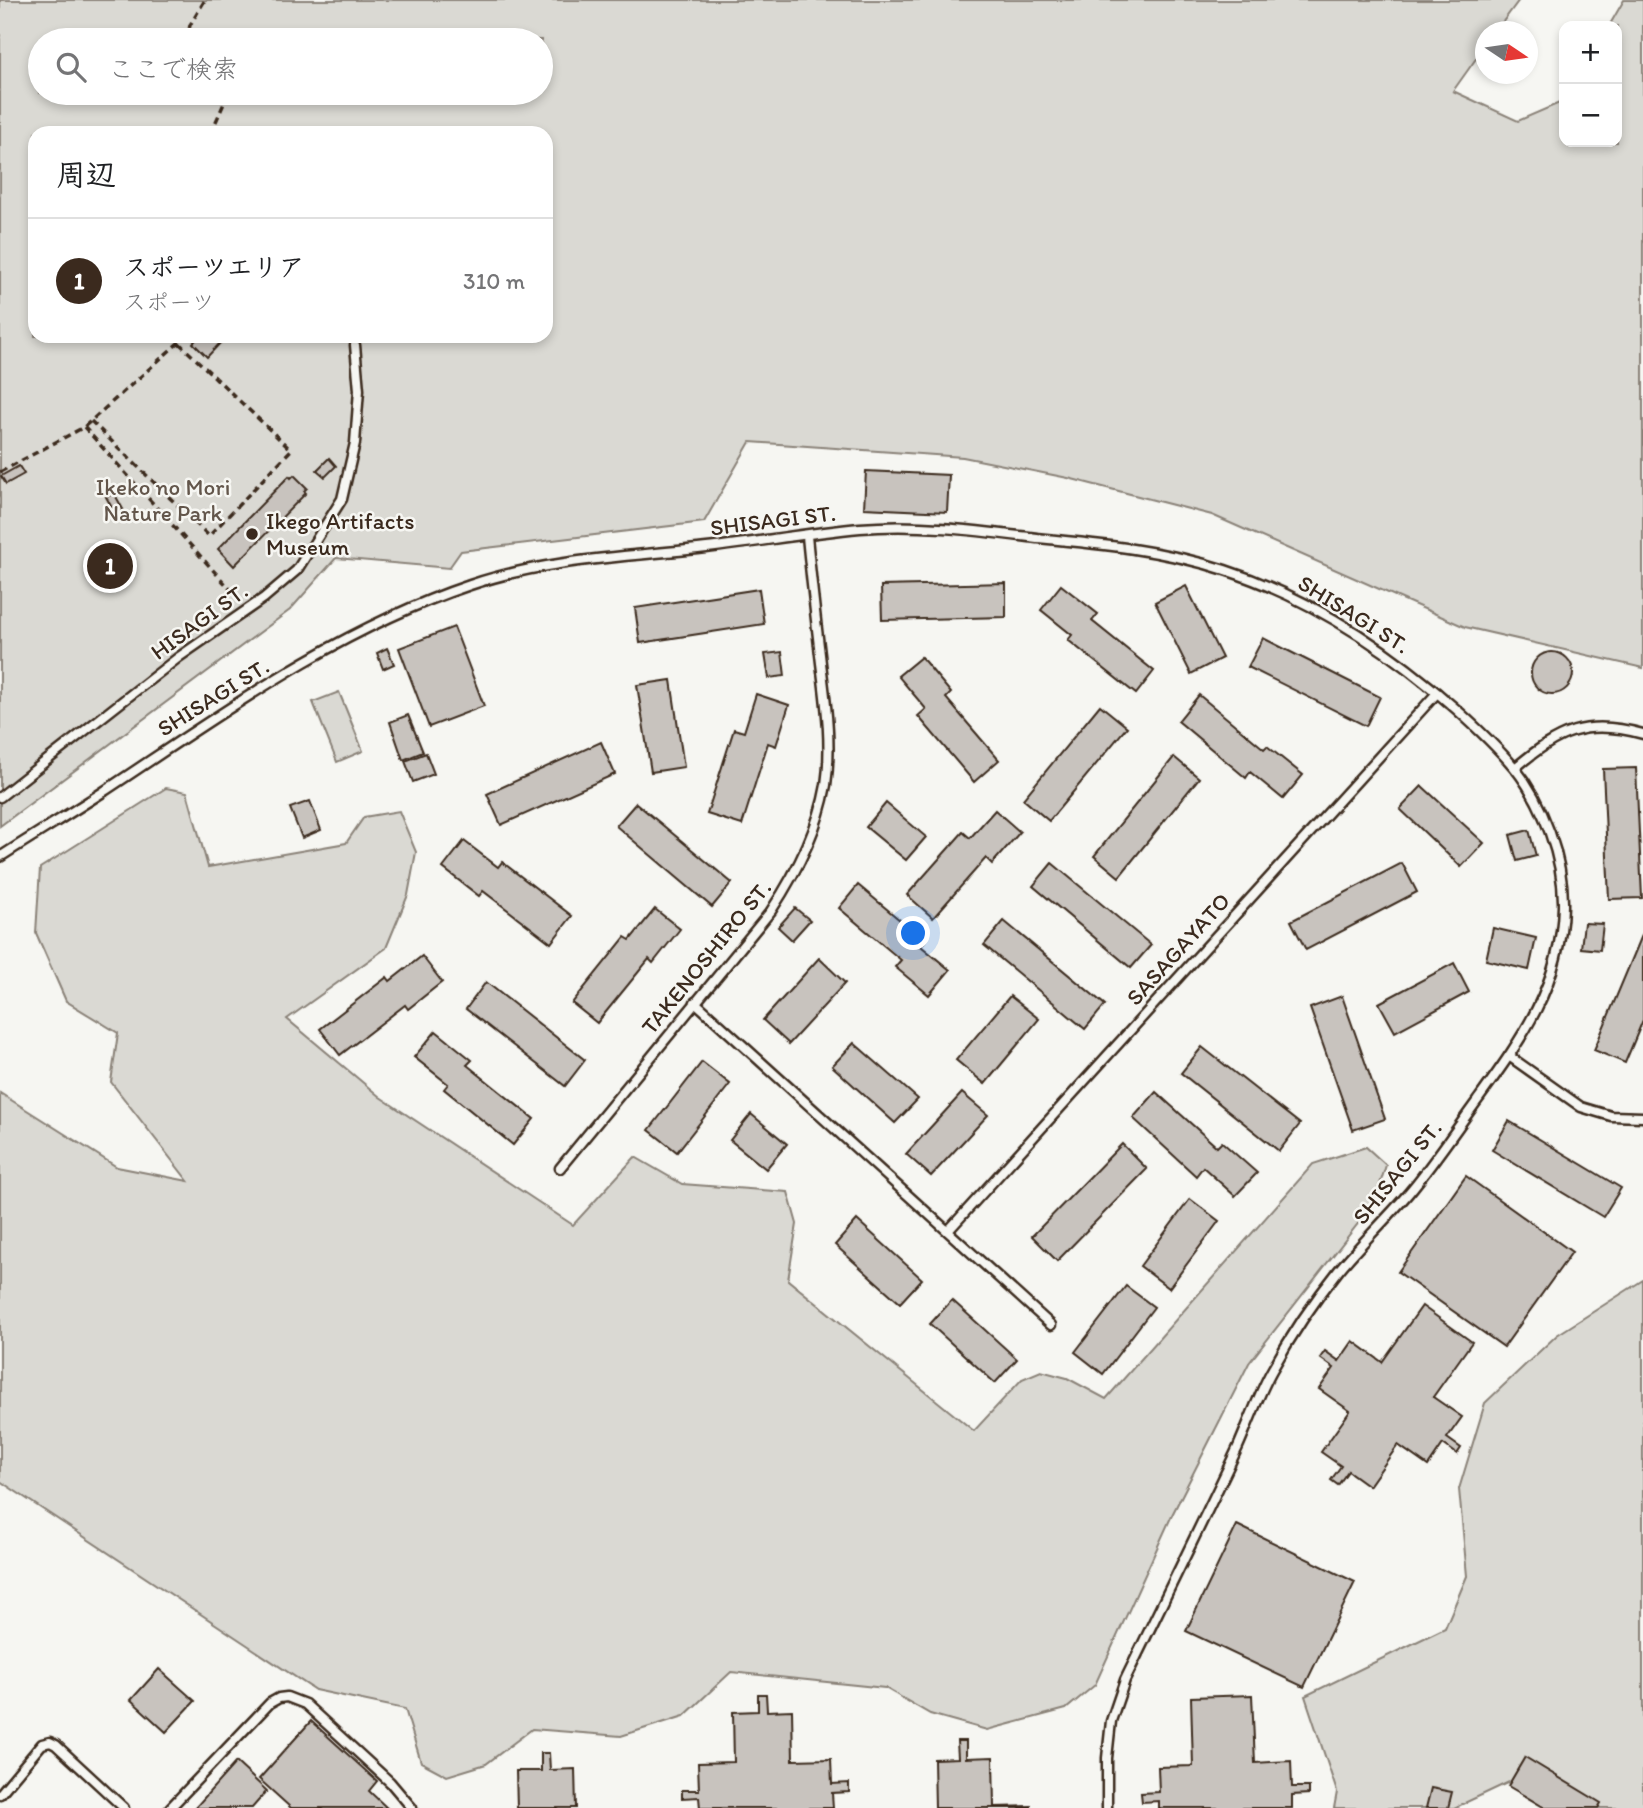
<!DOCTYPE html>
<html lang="ja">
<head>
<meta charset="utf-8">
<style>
  body { margin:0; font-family:Itim,"Klee One",sans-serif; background:#f6f6f6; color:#202124 }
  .controls { position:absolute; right:21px; top:21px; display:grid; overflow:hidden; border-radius:14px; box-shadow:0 4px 10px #0003 }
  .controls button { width:63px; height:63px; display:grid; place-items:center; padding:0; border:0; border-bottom:2px solid #e0e0e0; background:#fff; color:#202124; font:35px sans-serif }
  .compass { position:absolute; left:1475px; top:21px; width:63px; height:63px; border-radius:50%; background:#fff; box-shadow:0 4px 10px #0003; rotate:103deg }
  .you { position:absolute; left:914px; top:934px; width:24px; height:24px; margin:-18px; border:5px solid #fff; border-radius:50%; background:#1a73e8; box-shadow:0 0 0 10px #1a73e833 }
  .badge { display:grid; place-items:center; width:46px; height:46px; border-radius:50%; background:#3b2a1e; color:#fff; font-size:23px; font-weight:700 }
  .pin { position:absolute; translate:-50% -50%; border:4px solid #fff; box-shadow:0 2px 7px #0006 }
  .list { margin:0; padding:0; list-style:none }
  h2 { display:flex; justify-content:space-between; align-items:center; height:91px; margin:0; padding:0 28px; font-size:30px }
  h2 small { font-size:23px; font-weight:400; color:#757577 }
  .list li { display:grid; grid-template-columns:46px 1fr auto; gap:21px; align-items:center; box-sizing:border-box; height:126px; padding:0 28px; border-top:2px solid #e0e0e0 }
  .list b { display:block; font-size:26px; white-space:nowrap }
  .list p { margin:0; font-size:23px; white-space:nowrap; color:#757577 }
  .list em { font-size:23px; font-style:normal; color:#757577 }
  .icon { flex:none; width:38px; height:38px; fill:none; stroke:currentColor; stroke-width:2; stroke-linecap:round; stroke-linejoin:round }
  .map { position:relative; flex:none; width:1643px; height:1808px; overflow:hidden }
  .search { position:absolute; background:#fff; box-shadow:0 4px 10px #0003; left:28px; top:28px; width:525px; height:77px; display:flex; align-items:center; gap:18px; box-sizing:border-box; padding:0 24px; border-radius:38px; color:#757577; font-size:26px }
  .panel { position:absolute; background:#fff; box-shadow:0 4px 10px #0003; left:28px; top:126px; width:525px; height:217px; border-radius:21px }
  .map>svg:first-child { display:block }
  .green { fill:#dad9d3; stroke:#8a8278; stroke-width:2; fill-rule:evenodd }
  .building { fill:#c8c3be; stroke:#3b2a1e; stroke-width:2 }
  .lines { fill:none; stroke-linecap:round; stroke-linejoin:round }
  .lane-casing { stroke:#3b2a1e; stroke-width:13 }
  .path { stroke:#3b2a1e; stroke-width:3.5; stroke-dasharray:7 5; stroke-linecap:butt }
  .lane { stroke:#f6f6f2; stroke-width:8 }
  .poi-dot { fill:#3b2a1e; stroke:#f6f6f2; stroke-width:2.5 }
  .labels { text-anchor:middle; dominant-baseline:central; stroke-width:5; stroke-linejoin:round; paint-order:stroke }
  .park-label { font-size:23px; fill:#63564b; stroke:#f6f6f2 }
  .street-label { font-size:23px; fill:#3b2a1e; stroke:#f6f6f2 }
  .poi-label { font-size:23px; fill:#3b2a1e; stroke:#f6f6f2; text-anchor:start }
</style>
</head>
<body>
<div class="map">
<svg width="1643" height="1808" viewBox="0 0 1643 1808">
  <rect width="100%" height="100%" fill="#f6f6f2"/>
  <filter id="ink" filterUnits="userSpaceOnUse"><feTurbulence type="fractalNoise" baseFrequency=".0143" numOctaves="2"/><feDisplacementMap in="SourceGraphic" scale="14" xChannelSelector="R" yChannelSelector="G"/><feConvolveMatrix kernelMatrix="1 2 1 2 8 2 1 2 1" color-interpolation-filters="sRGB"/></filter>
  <g filter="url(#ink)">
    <g class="green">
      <path d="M0 0H1519L1496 31 1486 32 1485 46 1453 91 1518 121 1564 101V142H1617V26H1609L1624 0H1643V668L1465 627 1212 515 1068 478 963 457 750 442 704 522 461 551 449 568 336 558 290 610 0 826ZM40 40H541V93H40ZM35 133H546V336H35Z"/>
      <polygon points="339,692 363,751 337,762 313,702"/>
      <polygon points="166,788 187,792 208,867 346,843 364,817 399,811 416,852 408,895 386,948 287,1019 380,1097 573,1225 635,1157 682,1184 788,1192 797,1224 788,1280 974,1431 1022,1379 1041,1371 1067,1378 1106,1399 1313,1164 1366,1147 1386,1165 1374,1203 1249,1363 1172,1515 1095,1685 1066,1709 987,1730 930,1714 885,1688 731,1672 684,1716 621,1736 532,1729 486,1764 447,1776 421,1762 405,1709 315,1690 0,1481 0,1093 117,1167 188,1181 111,1082 118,1033 66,1001 36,933 40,868"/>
      <polygon points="1643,1280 1643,1808 1559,1808 1524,1775 1454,1808 1334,1808 1337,1792 1305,1696 1445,1628 1467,1576 1459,1489 1485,1403 1557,1335"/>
    </g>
    <g class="building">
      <polygon points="199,336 219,336 223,340 207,357 193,343"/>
      <polygon points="329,458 336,466 325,477 317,470"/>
      <polygon points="19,466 24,474 6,484 1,476"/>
      <polygon points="866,471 949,475 947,512 864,508"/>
      <polygon points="294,475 307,488 304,491 306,493 234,566 218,549 289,476 291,478"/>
      <polygon points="114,493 124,511 116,515 106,497"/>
      <polygon points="1006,583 1006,617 882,620 881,586"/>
      <polygon points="1061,585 1098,614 1092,621 1154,671 1136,694 1068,640 1072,635 1041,610"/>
      <polygon points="1186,586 1222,658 1191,674 1155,602"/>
      <polygon points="759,589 764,624 640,643 635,608"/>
      <polygon points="454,627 484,706 429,727 399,648"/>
      <polygon points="1263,638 1380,697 1366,726 1248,667"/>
      <polygon points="387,648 394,664 383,669 377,653"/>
      <polygon points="782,652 785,676 769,678 765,654"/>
      <circle cx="1552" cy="673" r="21"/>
      <polygon points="921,657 951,693 946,698 999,760 974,782 918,716 926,709 898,676"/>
      <polygon points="671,680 684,767 651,772 637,685"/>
      <polygon points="756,694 789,705 776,746 768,743 742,825 707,814 734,729 744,732"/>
      <polygon points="1199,695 1264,749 1267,746 1303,775 1283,799 1250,772 1246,778 1178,721"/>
      <polygon points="1100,705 1127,727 1049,821 1023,799"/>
      <polygon points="408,715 423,752 403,760 390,722"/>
      <polygon points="601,742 615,774 501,825 487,794"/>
      <polygon points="426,753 434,774 413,782 405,761"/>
      <polygon points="1174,757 1199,778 1119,877 1094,856"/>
      <polygon points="1636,768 1642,898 1609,899 1603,769"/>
      <polygon points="1422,786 1484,843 1461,867 1400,809"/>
      <polygon points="310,801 321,830 302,838 290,808"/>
      <polygon points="636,803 732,883 712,907 616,826"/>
      <polygon points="886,803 926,837 906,860 866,827"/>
      <polygon points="995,810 1020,832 992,864 986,858 933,918 907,895 963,832 970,838"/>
      <polygon points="1529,830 1536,856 1517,861 1510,835"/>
      <polygon points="464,841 498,867 502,862 572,916 551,943 483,891 479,896 443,868"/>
      <polygon points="1052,863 1151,945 1131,968 1033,886"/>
      <polygon points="1402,863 1417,892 1306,950 1291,921"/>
      <polygon points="858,885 925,941 921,946 950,970 929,995 895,967 901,960 839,908"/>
      <polygon points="795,908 810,920 792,940 778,927"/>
      <polygon points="655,909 680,929 653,963 649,959 597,1023 572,1003 625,937 630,940"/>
      <polygon points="1004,921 1105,1005 1085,1029 984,945"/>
      <polygon points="1584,923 1603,924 1600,950 1581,948"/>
      <polygon points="1493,928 1536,938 1529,970 1486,960"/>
      <polygon points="1643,933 1643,1020 1625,1063 1594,1050"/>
      <polygon points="422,956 442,982 408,1009 405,1005 340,1055 320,1029 387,977 390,981"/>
      <polygon points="819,958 845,983 789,1044 763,1020"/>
      <polygon points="1454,963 1469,992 1395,1032 1379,1003"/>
      <polygon points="486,982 585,1060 565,1086 466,1009"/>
      <polygon points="1010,996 1039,1019 985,1084 956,1060"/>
      <polygon points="1342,996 1385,1119 1353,1130 1310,1008"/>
      <polygon points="436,1031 472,1060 467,1065 534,1119 513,1145 444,1089 448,1084 414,1057"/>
      <polygon points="854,1043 918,1099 895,1123 832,1066"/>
      <polygon points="1202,1047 1300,1124 1279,1151 1181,1073"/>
      <polygon points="702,1062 730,1084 677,1152 649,1130"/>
      <polygon points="1156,1092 1217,1147 1222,1142 1257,1173 1235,1196 1203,1167 1196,1176 1133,1118"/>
      <polygon points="962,1093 988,1115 931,1176 906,1154"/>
      <polygon points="751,1114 787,1144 766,1169 730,1140"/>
      <polygon points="1509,1121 1621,1188 1603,1217 1492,1150"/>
      <polygon points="1122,1144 1147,1169 1057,1261 1032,1236"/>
      <polygon points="1466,1176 1572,1252 1504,1347 1398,1272"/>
      <polygon points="1190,1199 1219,1221 1169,1288 1140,1266"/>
      <polygon points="857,1220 922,1279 900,1303 835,1245"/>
      <polygon points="1126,1286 1154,1307 1103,1374 1075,1352"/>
      <polygon points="952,1300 1017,1359 995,1383 930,1324"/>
      <polygon points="1422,1306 1472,1342 1433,1397 1462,1417 1447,1438 1461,1448 1457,1454 1443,1444 1428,1466 1398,1445 1369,1486 1348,1471 1338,1485 1331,1480 1341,1466 1321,1452 1350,1411 1319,1389 1334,1368 1320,1358 1325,1351 1339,1361 1353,1341 1382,1362"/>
      <polygon points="1237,1525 1355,1582 1304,1687 1186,1631"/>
      <polygon points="159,1669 195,1701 166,1732 131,1700"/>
      <polygon points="758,1694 766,1694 767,1711 792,1710 793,1760 831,1759 832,1784 849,1783 849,1792 832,1793 833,1808 700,1808 699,1797 682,1798 682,1790 699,1790 698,1763 734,1762 733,1712 758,1711"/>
      <polygon points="1252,1695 1255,1763 1291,1761 1292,1787 1309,1787 1309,1794 1292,1795 1292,1808 1159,1808 1159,1801 1142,1802 1141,1793 1159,1792 1158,1767 1193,1766 1191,1697"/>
      <polygon points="311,1721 377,1781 369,1791 387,1808 291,1808 259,1779"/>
      <polygon points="957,1741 966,1741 966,1758 993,1757 994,1807 1031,1806 1031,1808 935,1808 934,1759 958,1758"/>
      <polygon points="541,1753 549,1753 550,1770 575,1769 576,1808 517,1808 516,1771 541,1771"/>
      <polygon points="1525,1757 1601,1803 1598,1808 1545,1808 1508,1786"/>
      <polygon points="236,1762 267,1791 252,1808 195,1808"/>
      <polygon points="1431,1788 1452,1792 1448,1808 1426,1808"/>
    </g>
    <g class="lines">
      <g class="lane-casing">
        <g id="lane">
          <path d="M1515 768C1559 731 1586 718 1643 734"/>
          <polyline points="0,797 179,657 264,598 297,570 342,499 355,443 359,390 355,345"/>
          <path d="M0 857C34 835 69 814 103 792 221 714 336 630 470 585 544 560 621 557 698 549 752 543 806 533 860 528 919 523 979 531 1037 538 1100 544 1164 550 1225 570 1312 598 1388 649 1456 709 1476 727 1497 747 1514 767 1543 803 1564 859 1563 906 1561 986 1521 1040 1477 1101 1455 1131 1435 1161 1412 1189 1389 1217 1362 1242 1339 1270 1314 1301 1290 1337 1271 1372 1258 1396 1249 1422 1238 1447 1201 1525 1163 1602 1125 1680L1111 1721 1107 1758V1808"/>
          <polyline points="695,1002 1051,1325"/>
          <polyline points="1509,1056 1581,1107 1611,1116 1643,1117"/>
          <path d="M560 1168 771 911C796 873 818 831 826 785 832 745 826 703 821 663 816 621 811 578 807 536"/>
          <polyline points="948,1231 1437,693"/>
          <polyline points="0,1794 42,1744 50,1742 56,1745 124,1808"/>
          <polyline points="170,1808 270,1703 279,1698 287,1697 305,1704 390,1782 412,1808"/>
        </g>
      </g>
      <g class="path">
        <polyline points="187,40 190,25 205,0"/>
        <polyline points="211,133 225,101 218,93"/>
        <polyline points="91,421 209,536 291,450 178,342"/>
        <polyline points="84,427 240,600"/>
        <polyline points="0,472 84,427 186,336"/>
      </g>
      <use href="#lane" class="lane"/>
    </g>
  </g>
  <circle class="poi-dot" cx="252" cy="534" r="7"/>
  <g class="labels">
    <g class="park-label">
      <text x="163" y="487">Ikeko no Mori<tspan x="163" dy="26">Nature Park</tspan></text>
    </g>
    <g class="street-label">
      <text transform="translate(773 520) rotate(-7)">SHISAGI ST.</text>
      <text transform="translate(1354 614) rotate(32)">SHISAGI ST.</text>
      <text transform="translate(199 621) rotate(-36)">HISAGI ST.</text>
      <text transform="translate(213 697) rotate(-32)">SHISAGI ST.</text>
      <text transform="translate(1178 949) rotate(-48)">SASAGAYATO</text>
      <text transform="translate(706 957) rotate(-51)">TAKENOSHIRO ST.</text>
      <text transform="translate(1397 1172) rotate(-51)">SHISAGI ST.</text>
    </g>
    <g class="poi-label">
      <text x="266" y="521">Ikego Artifacts<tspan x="266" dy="26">Museum</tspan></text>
    </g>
  </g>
</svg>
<div class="controls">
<button>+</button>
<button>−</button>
</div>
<svg class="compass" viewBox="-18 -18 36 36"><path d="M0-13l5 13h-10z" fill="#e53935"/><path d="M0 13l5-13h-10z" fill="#757577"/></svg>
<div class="you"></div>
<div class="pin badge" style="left:110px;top:566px">1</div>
<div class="search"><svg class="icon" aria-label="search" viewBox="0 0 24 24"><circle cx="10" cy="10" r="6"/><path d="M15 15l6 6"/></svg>ここで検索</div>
<section class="panel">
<h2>周辺<small></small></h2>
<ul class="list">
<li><span class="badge">1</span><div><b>スポーツエリア</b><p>スポーツ</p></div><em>310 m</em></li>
</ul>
</section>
</div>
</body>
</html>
